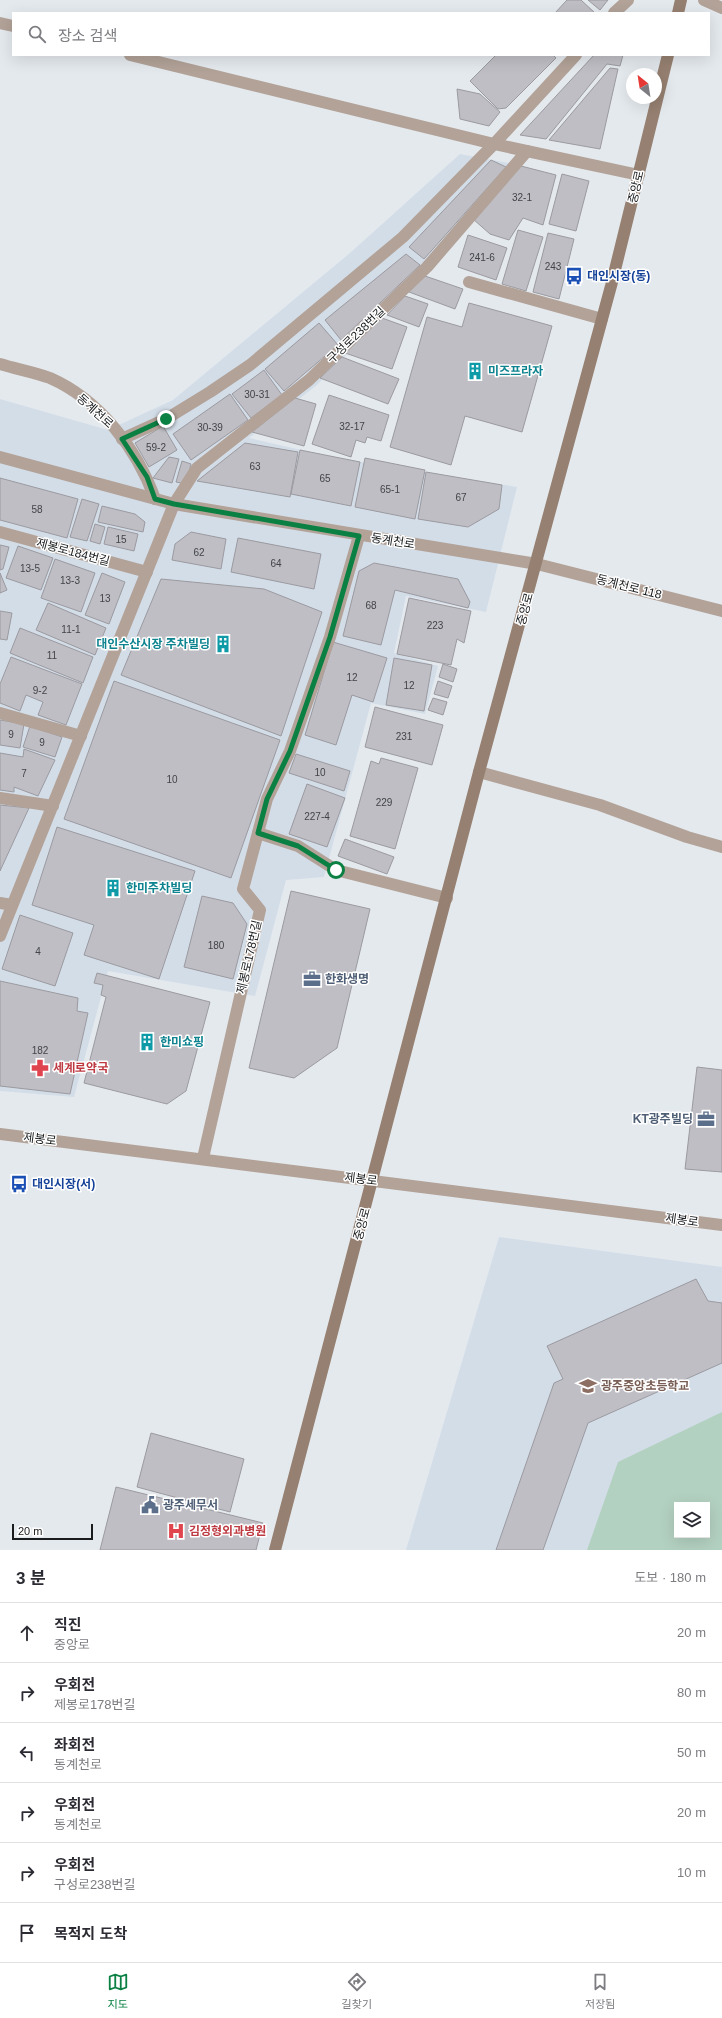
<!DOCTYPE html>
<html lang="ko">
<head>
<meta charset="utf-8">
<style>
  body { margin:0; font-family:Helvetica,"Noto Sans KR",sans-serif; background:#f2f2f3; color:#2b2b33 }
  .controls { position:absolute; right:12px; bottom:12px; display:grid; overflow:hidden; border-radius:0px; box-shadow:0 4px 16px #0002 }
  .controls button { width:36px; height:36px; display:grid; place-items:center; padding:0; border:0; border-bottom:1px solid #e1e1e2; background:#fff; color:#2b2b33; font:20px sans-serif }
  .compass { position:absolute; left:626px; top:68px; width:36px; height:36px; border-radius:50%; background:#fff; box-shadow:0 4px 16px #0002; rotate:330deg }
  .scale { position:absolute; left:12px; bottom:10px; width:81px; box-sizing:border-box; padding-left:4px; border:2px solid #191b1d; border-top:0; font-size:11px; line-height:14px; white-space:nowrap; color:#191b1d; -webkit-text-stroke:3px #fff; paint-order:stroke }
  .stop { position:absolute; width:12px; height:12px; margin:-9px; border:3px solid #0b8043; border-radius:50%; background:#fff }
  .stop.end { background:#0b8043; border-color:#fff; box-shadow:0 1px 4px #0008 }
  .list { margin:0; padding:0; list-style:none }
  h2 { display:flex; justify-content:space-between; align-items:center; height:52px; margin:0; padding:0 16px; font-size:17px }
  h2 small { font-size:13px; font-weight:400; color:#7c7c81 }
  .list li { display:grid; grid-template-columns:26px 1fr auto; gap:12px; align-items:center; box-sizing:border-box; height:60px; padding:0 16px; border-top:1px solid #e1e1e2 }
  .list b { display:block; font-size:15px; white-space:nowrap }
  .list p { margin:0; font-size:13px; white-space:nowrap; color:#7c7c81 }
  .list em { font-size:13px; font-style:normal; color:#7c7c81 }
  .icon { flex:none; width:22px; height:22px; fill:none; stroke:currentColor; stroke-width:2; stroke-linecap:round; stroke-linejoin:round }
  .map { position:relative; flex:none; width:722px; height:1550px; overflow:hidden }
  .search { position:absolute; background:#fff; box-shadow:0 4px 16px #0002; left:12px; right:12px; top:12px; height:44px; display:flex; align-items:center; gap:10px; box-sizing:border-box; padding:0 14px; border-radius:0px; color:#7c7c81; font-size:15px }
  .sheet { height:412px; background:#fff }
  nav { display:flex; justify-content:space-around; align-items:center; box-sizing:border-box; height:56px; border-top:1px solid #e1e1e2; background:#fff; font-size:11px; color:#7c7c81 }
  nav a { display:grid; justify-items:center; gap:2px }
  nav .on { color:#0b8043 }
  .map>svg:first-child { display:block }
  .built { fill:#d3dde8; fill-rule:evenodd }
  .green { fill:#b3d1c0; fill-rule:evenodd }
  .building { fill:#bebec4; stroke:#9b9aa0 }
  .lines { fill:none; stroke-linecap:round; stroke-linejoin:round }
  .service { stroke:#b2a298; stroke-width:12 }
  .pedestrian { stroke:#b2a298; stroke-width:12 }
  .minor { stroke:#b2a298; stroke-width:12 }
  .tertiary { stroke:#b2a298; stroke-width:12 }
  .secondary { stroke:#968071; stroke-width:12 }
  .route { stroke:#0b8043; stroke-width:5 }
  .labels { text-anchor:middle; dominant-baseline:central; stroke-width:3; stroke-linejoin:round; paint-order:stroke }
  .number-label { font-size:10px; fill:#424447 }
  .street-label { font-size:12px; fill:#191b1d; stroke:#fff }
  .transit-label { font-size:12px; font-weight:bold; fill:#164399; stroke:#fff; text-anchor:start }
  .culture-label { font-size:12px; font-weight:bold; fill:#0d838f; stroke:#fff; text-anchor:start }
  .service-label { font-size:12px; font-weight:bold; fill:#4e5e75; stroke:#fff; text-anchor:start }
  .health-label { font-size:12px; font-weight:bold; fill:#be3a42; stroke:#fff; text-anchor:start }
  .education-label { font-size:12px; font-weight:bold; fill:#785e54; stroke:#fff; text-anchor:start }
</style>
</head>
<body>
<div class="map">
<svg width="722" height="1550" viewBox="0 0 722 1550">
  <rect width="100%" height="100%" fill="#e4e9ee"/>
  <g class="built">
    <polygon points="460,154 519,165 431,267 317,385 249,438 337,458 517,487 486,612 406,596 394,653 438,666 425,714 371,703 324,877 286,880 255,996 108,971 74,1097 0,1091 0,399 108,430 173,400 350,253"/>
    <path d="M499 1237 722 1267V1550H406ZM677 1505H707V1535H677Z"/>
  </g>
  <path class="green" d="M722 1412V1550H587L618 1462ZM677 1505H707V1535H677Z"/>
  <g class="building">
    <polygon points="567,0 581,0 595,13 555,13"/>
    <polygon points="588,0 608,0 600,10"/>
    <polygon points="496,55 553,55 556,58 506,108 498,109 470,81"/>
    <polygon points="594,55 623,55 620,66 607,64 546,139 520,135"/>
    <polygon points="610,68 618,69 600,149 549,140"/>
    <polygon points="457,89 480,94 500,112 489,126 460,119"/>
    <polygon points="491,160 506,167 424,259 409,247"/>
    <polygon points="521,166 556,175 543,225 523,218 509,240 490,234 473,219"/>
    <polygon points="562,174 589,181 576,231 549,224"/>
    <polygon points="518,230 543,237 526,291 502,284"/>
    <polygon points="548,233 574,239 559,299 533,292"/>
    <polygon points="468,235 507,248 496,280 458,267"/>
    <polygon points="406,254 420,265 341,340 325,320"/>
    <polygon points="425,276 463,289 455,309 409,292"/>
    <polygon points="405,296 428,304 419,327 387,315"/>
    <polygon points="469,303 552,326 522,432 465,416 451,465 390,447 427,317 462,327"/>
    <polygon points="382,318 407,327 392,369 345,353"/>
    <polygon points="319,323 338,345 284,391 265,369"/>
    <polygon points="342,357 399,379 388,404 320,378"/>
    <polygon points="264,370 282,395 251,418 232,394"/>
    <polygon points="230,394 248,420 191,460 173,434"/>
    <polygon points="329,395 389,415 381,441 367,437 365,443 356,440 351,457 312,444"/>
    <polygon points="295,398 316,404 304,446 252,432"/>
    <polygon points="163,426 177,450 149,467 135,443"/>
    <polygon points="245,443 298,452 290,497 197,481"/>
    <polygon points="300,450 360,462 351,506 291,494"/>
    <polygon points="169,457 179,459 172,483 153,478"/>
    <polygon points="365,458 425,470 415,519 355,507"/>
    <polygon points="182,461 191,464 186,484 176,482"/>
    <polygon points="426,472 502,485 499,509 468,527 418,519"/>
    <polygon points="0,478 78,499 67,538 0,520"/>
    <polygon points="82,499 99,504 87,541 70,537"/>
    <polygon points="102,506 135,514 145,522 143,532 98,522"/>
    <polygon points="95,524 105,527 100,544 90,541"/>
    <polygon points="108,527 138,534 134,551 104,544"/>
    <polygon points="191,532 226,539 221,569 172,560 175,544"/>
    <polygon points="238,538 321,554 314,589 231,572"/>
    <polygon points="0,545 9,547 3,569 0,570"/>
    <polygon points="18,546 53,558 41,590 6,578"/>
    <polygon points="55,559 95,573 81,612 41,598"/>
    <polygon points="374,563 458,579 470,602 468,608 395,590 381,645 343,636 359,571"/>
    <polygon points="0,573 7,590 0,593"/>
    <polygon points="102,573 125,582 109,624 85,615"/>
    <polygon points="161,579 264,589 322,612 281,736 121,675"/>
    <polygon points="409,598 471,611 464,643 457,639 451,665 397,654"/>
    <polygon points="48,603 106,628 95,655 36,630"/>
    <polygon points="0,611 12,613 7,640 0,639"/>
    <polygon points="20,628 93,657 83,683 10,653"/>
    <polygon points="333,642 387,658 373,702 352,695 336,745 305,735"/>
    <polygon points="11,657 82,684 66,725 38,715 43,702 26,695 20,711 0,703 0,684"/>
    <polygon points="394,658 432,665 424,711 386,705"/>
    <polygon points="443,664 457,669 453,682 439,677"/>
    <polygon points="114,681 280,740 231,878 64,819"/>
    <polygon points="438,681 452,686 448,698 434,694"/>
    <polygon points="433,698 447,702 443,715 428,710"/>
    <polygon points="375,707 443,725 432,765 365,747"/>
    <polygon points="0,720 24,724 20,748 0,745"/>
    <polygon points="30,726 62,737 55,757 23,747"/>
    <polygon points="24,749 55,760 38,796 14,787 14,792 0,790 0,753 23,757"/>
    <polygon points="296,754 350,771 344,791 289,773"/>
    <polygon points="381,758 418,768 395,849 350,836 371,761 379,764"/>
    <polygon points="307,784 345,798 327,847 289,834"/>
    <polygon points="0,805 29,808 0,871"/>
    <polygon points="57,827 195,871 159,979 84,955 94,925 32,905"/>
    <polygon points="345,839 394,857 387,874 338,856"/>
    <polygon points="291,891 370,909 337,1048 294,1078 249,1068"/>
    <polygon points="202,896 233,903 247,924 233,979 184,967"/>
    <polygon points="20,915 73,933 55,986 2,969"/>
    <polygon points="97,973 210,1002 186,1091 167,1104 84,1083 106,997 101,995 103,985 94,983"/>
    <polygon points="0,981 78,998 77,1011 88,1013 70,1094 0,1086"/>
    <polygon points="697,1067 722,1070 722,1172 685,1169"/>
    <polygon points="696,1279 708,1301 722,1303 722,1363 588,1423 543,1550 496,1550 554,1383 563,1379 547,1346"/>
    <polygon points="151,1433 244,1459 230,1512 137,1487"/>
    <polygon points="116,1487 263,1523 256,1550 100,1550"/>
  </g>
  <g class="lines">
    <g class="service">
      <polyline points="704,0 722,8"/>
      <polyline points="614,13 628,0"/>
      <polyline points="494,144 576,55"/>
      <polyline points="469,282 602,319"/>
      <polyline points="174,504 197,468 309,380 427,267 527,151"/>
      <polyline points="0,713 81,736"/>
      <polyline points="479,772 600,805 687,837 722,847"/>
      <polyline points="0,798 53,806"/>
      <polyline points="258,833 298,846 336,870 447,898"/>
    </g>
    <g class="pedestrian">
      <path d="M0 364C16 369 34 372 50 378 100 400 137 449 155 499"/>
      <polyline points="122,439 166,419 210,392 250,365 403,237 494,144"/>
      <polyline points="0,532 147,572"/>
      <polyline points="0,936 174,504"/>
    </g>
    <g class="minor">
      <polyline points="0,23 13,26"/>
      <polyline points="130,55 494,144 639,175"/>
      <polyline points="0,457 174,504 537,564 722,611"/>
      <polyline points="0,903 12,905"/>
      <polyline points="203,1158 260,910 243,889 267,799 290,751 330,637 359,536"/>
    </g>
    <polyline class="tertiary" points="0,1134 722,1225"/>
    <g class="secondary">
      <polyline points="678,13 681,0"/>
      <polyline points="275,1550 479,772 611,286 668,55"/>
    </g>
  </g>
  <g class="lines">
    <polyline class="route" points="166,419 122,439 147,477 155,499 174,504 359,536 330,637 290,751 267,799 258,833 298,846 336,870"/>
  </g>
  <defs>
    <g id="bus-bare" transform="scale(1.38)"><path d="M-5-6H5V4H4V6H2V4H-2V6H-4V4H-5ZM-3.5-4V0h7V-4ZM-3.5 1.2v1.5H-2V1.2ZM2 1.2v1.5H3.5V1.2Z" fill="#1a4fb4" stroke="#fff" stroke-width="2.5" paint-order="stroke"/></g>
    <g id="building-bare" transform="scale(1.38)"><path d="M-4-6H4V6H1V3H-1V6H-4ZM-2.5-4.3h1.7v1.8h-1.7ZM.8-4.3h1.7v1.8H.8ZM-2.5-1h1.7V.8h-1.7ZM.8-1h1.7V.8H.8Z" fill="#0f9aa8" stroke="#fff" stroke-width="2.5" paint-order="stroke"/></g>
    <g id="office-bare" transform="scale(1.38)"><path d="M-6-3h4V-5.5h4V-3h4V5H-6ZM-1-4.5V-3h2v-1.5ZM-6 0V1H6V0Z" fill="#5c6f8a" stroke="#fff" stroke-width="2.5" paint-order="stroke"/></g>
    <g id="pharmacy-bare" transform="scale(1.38)"><path d="M-2-6h4v4h4v4h-4v4h-4v-4h-4v-4h4Z" fill="#e0444e" stroke="#fff" stroke-width="2.5" paint-order="stroke"/></g>
    <g id="school-bare" transform="scale(1.38)"><path d="M0-5L7-2L0 1L-7-2ZM-4 1L0 2.5L4 1V4Q0 6-4 4Z" fill="#8d6e63" stroke="#fff" stroke-width="2.5" paint-order="stroke"/></g>
    <g id="civic-bare" transform="scale(1.38)"><path d="M-.6-6.5H3V-4.5H.6V-3L4-1V1h2V6H-6V1h2V-1L-.6-3ZM-1.2 2.5V6h2.4V2.5Z" fill="#5c6f8a" stroke="#fff" stroke-width="2.5" paint-order="stroke"/></g>
    <g id="hospital-bare" transform="scale(1.38)"><path d="M-5-5h3v3.5h4V-5h3V5h-3V1.5h-4V5h-3Z" fill="#e0444e" stroke="#fff" stroke-width="2.5" paint-order="stroke"/></g>
  </defs>
  <g fill-rule="evenodd">
    <use href="#bus-bare" x="574" y="276"/>
    <use href="#building-bare" x="475" y="371"/>
    <use href="#building-bare" x="223" y="644"/>
    <use href="#building-bare" x="113" y="888"/>
    <use href="#office-bare" x="312" y="979"/>
    <use href="#building-bare" x="147" y="1042"/>
    <use href="#pharmacy-bare" x="40" y="1068"/>
    <use href="#office-bare" x="706" y="1119"/>
    <use href="#bus-bare" x="19" y="1184"/>
    <use href="#school-bare" x="588" y="1386"/>
    <use href="#civic-bare" x="150" y="1505"/>
    <use href="#hospital-bare" x="176" y="1531"/>
  </g>
  <g class="labels">
    <g class="number-label">
      <text x="522" y="197">32-1</text>
      <text x="482" y="257">241-6</text>
      <text x="553" y="266">243</text>
      <text x="257" y="394">30-31</text>
      <text x="352" y="426">32-17</text>
      <text x="210" y="427">30-39</text>
      <text x="156" y="447">59-2</text>
      <text x="255" y="466">63</text>
      <text x="325" y="478">65</text>
      <text x="390" y="489">65-1</text>
      <text x="461" y="497">67</text>
      <text x="37" y="509">58</text>
      <text x="121" y="539">15</text>
      <text x="199" y="552">62</text>
      <text x="276" y="563">64</text>
      <text x="30" y="568">13-5</text>
      <text x="70" y="580">13-3</text>
      <text x="105" y="598">13</text>
      <text x="371" y="605">68</text>
      <text x="435" y="625">223</text>
      <text x="71" y="629">11-1</text>
      <text x="52" y="655">11</text>
      <text x="352" y="677">12</text>
      <text x="409" y="685">12</text>
      <text x="40" y="690">9-2</text>
      <text x="11" y="734">9</text>
      <text x="404" y="736">231</text>
      <text x="42" y="742">9</text>
      <text x="320" y="772">10</text>
      <text x="24" y="773">7</text>
      <text x="172" y="779">10</text>
      <text x="384" y="802">229</text>
      <text x="317" y="816">227-4</text>
      <text x="216" y="945">180</text>
      <text x="38" y="951">4</text>
      <text x="40" y="1050">182</text>
    </g>
    <g class="street-label">
      <text transform="translate(636 187) rotate(-77)">중앙로</text>
      <text transform="translate(356 335) rotate(-44)">구성로238번길</text>
      <text transform="translate(95 411) rotate(42)">동계천로</text>
      <text transform="translate(393 541) rotate(9)">동계천로</text>
      <text transform="translate(73 552) rotate(15)">제봉로184번길</text>
      <text transform="translate(629 587) rotate(14)">동계천로 118</text>
      <text transform="translate(525 609) rotate(-75)">중앙로</text>
      <text transform="translate(249 957) rotate(-77)">제봉로178번길</text>
      <text transform="translate(40 1139) rotate(7)">제봉로</text>
      <text transform="translate(361 1179) rotate(7)">제봉로</text>
      <text transform="translate(682 1220) rotate(8)">제봉로</text>
      <text transform="translate(362 1224) rotate(-75)">중앙로</text>
    </g>
    <g class="transit-label">
      <text x="587" y="276">대인시장(동)</text>
      <text x="32" y="1184">대인시장(서)</text>
    </g>
    <g class="culture-label">
      <text x="488" y="371">미즈프라자</text>
      <text x="210" y="644" text-anchor="end">대인수산시장 주차빌딩</text>
      <text x="126" y="888">한미주차빌딩</text>
      <text x="160" y="1042">한미쇼핑</text>
    </g>
    <g class="service-label">
      <text x="325" y="979">한화생명</text>
      <text x="693" y="1119" text-anchor="end">KT광주빌딩</text>
      <text x="163" y="1505">광주세무서</text>
    </g>
    <g class="health-label">
      <text x="53" y="1068">세계로약국</text>
      <text x="189" y="1531">김정형외과병원</text>
    </g>
    <g class="education-label">
      <text x="601" y="1386">광주중앙초등학교</text>
    </g>
  </g>
</svg>
<div class="controls">
<button><svg class="icon" aria-label="layers" viewBox="0 0 24 24"><path d="M12 4l9 5-9 5-9-5zM3 14l9 5 9-5"/></svg></button>
</div>
<svg class="compass" viewBox="-18 -18 36 36"><path d="M0-13l5 13h-10z" fill="#e53935"/><path d="M0 13l5-13h-10z" fill="#7c7c81"/></svg>
<div class="scale">20 m</div>
<div class="stop" style="left:336px;top:870px"></div>
<div class="stop end" style="left:166px;top:419px"></div>
<div class="search"><svg class="icon" aria-label="search" viewBox="0 0 24 24"><circle cx="10" cy="10" r="6"/><path d="M15 15l6 6"/></svg>장소 검색</div>
</div>
<section class="sheet">
<h2>3 분<small>도보 · 180 m</small></h2>
<ul class="list">
<li><svg class="icon" aria-label="ahead" viewBox="0 0 24 24"><path d="M12 20V5M6 11l6-6 6 6"/></svg><div><b>직진</b><p>중앙로</p></div><em>20 m</em></li>
<li><svg class="icon" aria-label="right" viewBox="0 0 24 24"><path d="M7 20v-9h11M14 6l5 5-5 5"/></svg><div><b>우회전</b><p>제봉로178번길</p></div><em>80 m</em></li>
<li><svg class="icon" aria-label="left" viewBox="0 0 24 24"><path d="M17 20v-9H6M10 6l-5 5 5 5"/></svg><div><b>좌회전</b><p>동계천로</p></div><em>50 m</em></li>
<li><svg class="icon" aria-label="right" viewBox="0 0 24 24"><path d="M7 20v-9h11M14 6l5 5-5 5"/></svg><div><b>우회전</b><p>동계천로</p></div><em>20 m</em></li>
<li><svg class="icon" aria-label="right" viewBox="0 0 24 24"><path d="M7 20v-9h11M14 6l5 5-5 5"/></svg><div><b>우회전</b><p>구성로238번길</p></div><em>10 m</em></li>
<li><svg class="icon" aria-label="arrive" viewBox="0 0 24 24"><path d="M6 21V4h12l-3 4 3 4H6"/></svg><div><b>목적지 도착</b></div></li>
</ul>
</section>
<nav>
<a class="on"><svg class="icon" aria-label="map" viewBox="0 0 24 24"><path d="M3 6l6-2 6 2 6-2v14l-6 2-6-2-6 2zM9 4v14M15 6v14"/></svg>지도</a>
<a><svg class="icon" aria-label="directions" viewBox="0 0 24 24"><path d="M12 3l9 9-9 9-9-9zM9 14v-3h6M13 9l2 2-2 2"/></svg>길찾기</a>
<a><svg class="icon" aria-label="saved" viewBox="0 0 24 24"><path d="M7 4h10v16l-5-4-5 4z"/></svg>저장됨</a>
</nav>
</body>
</html>
